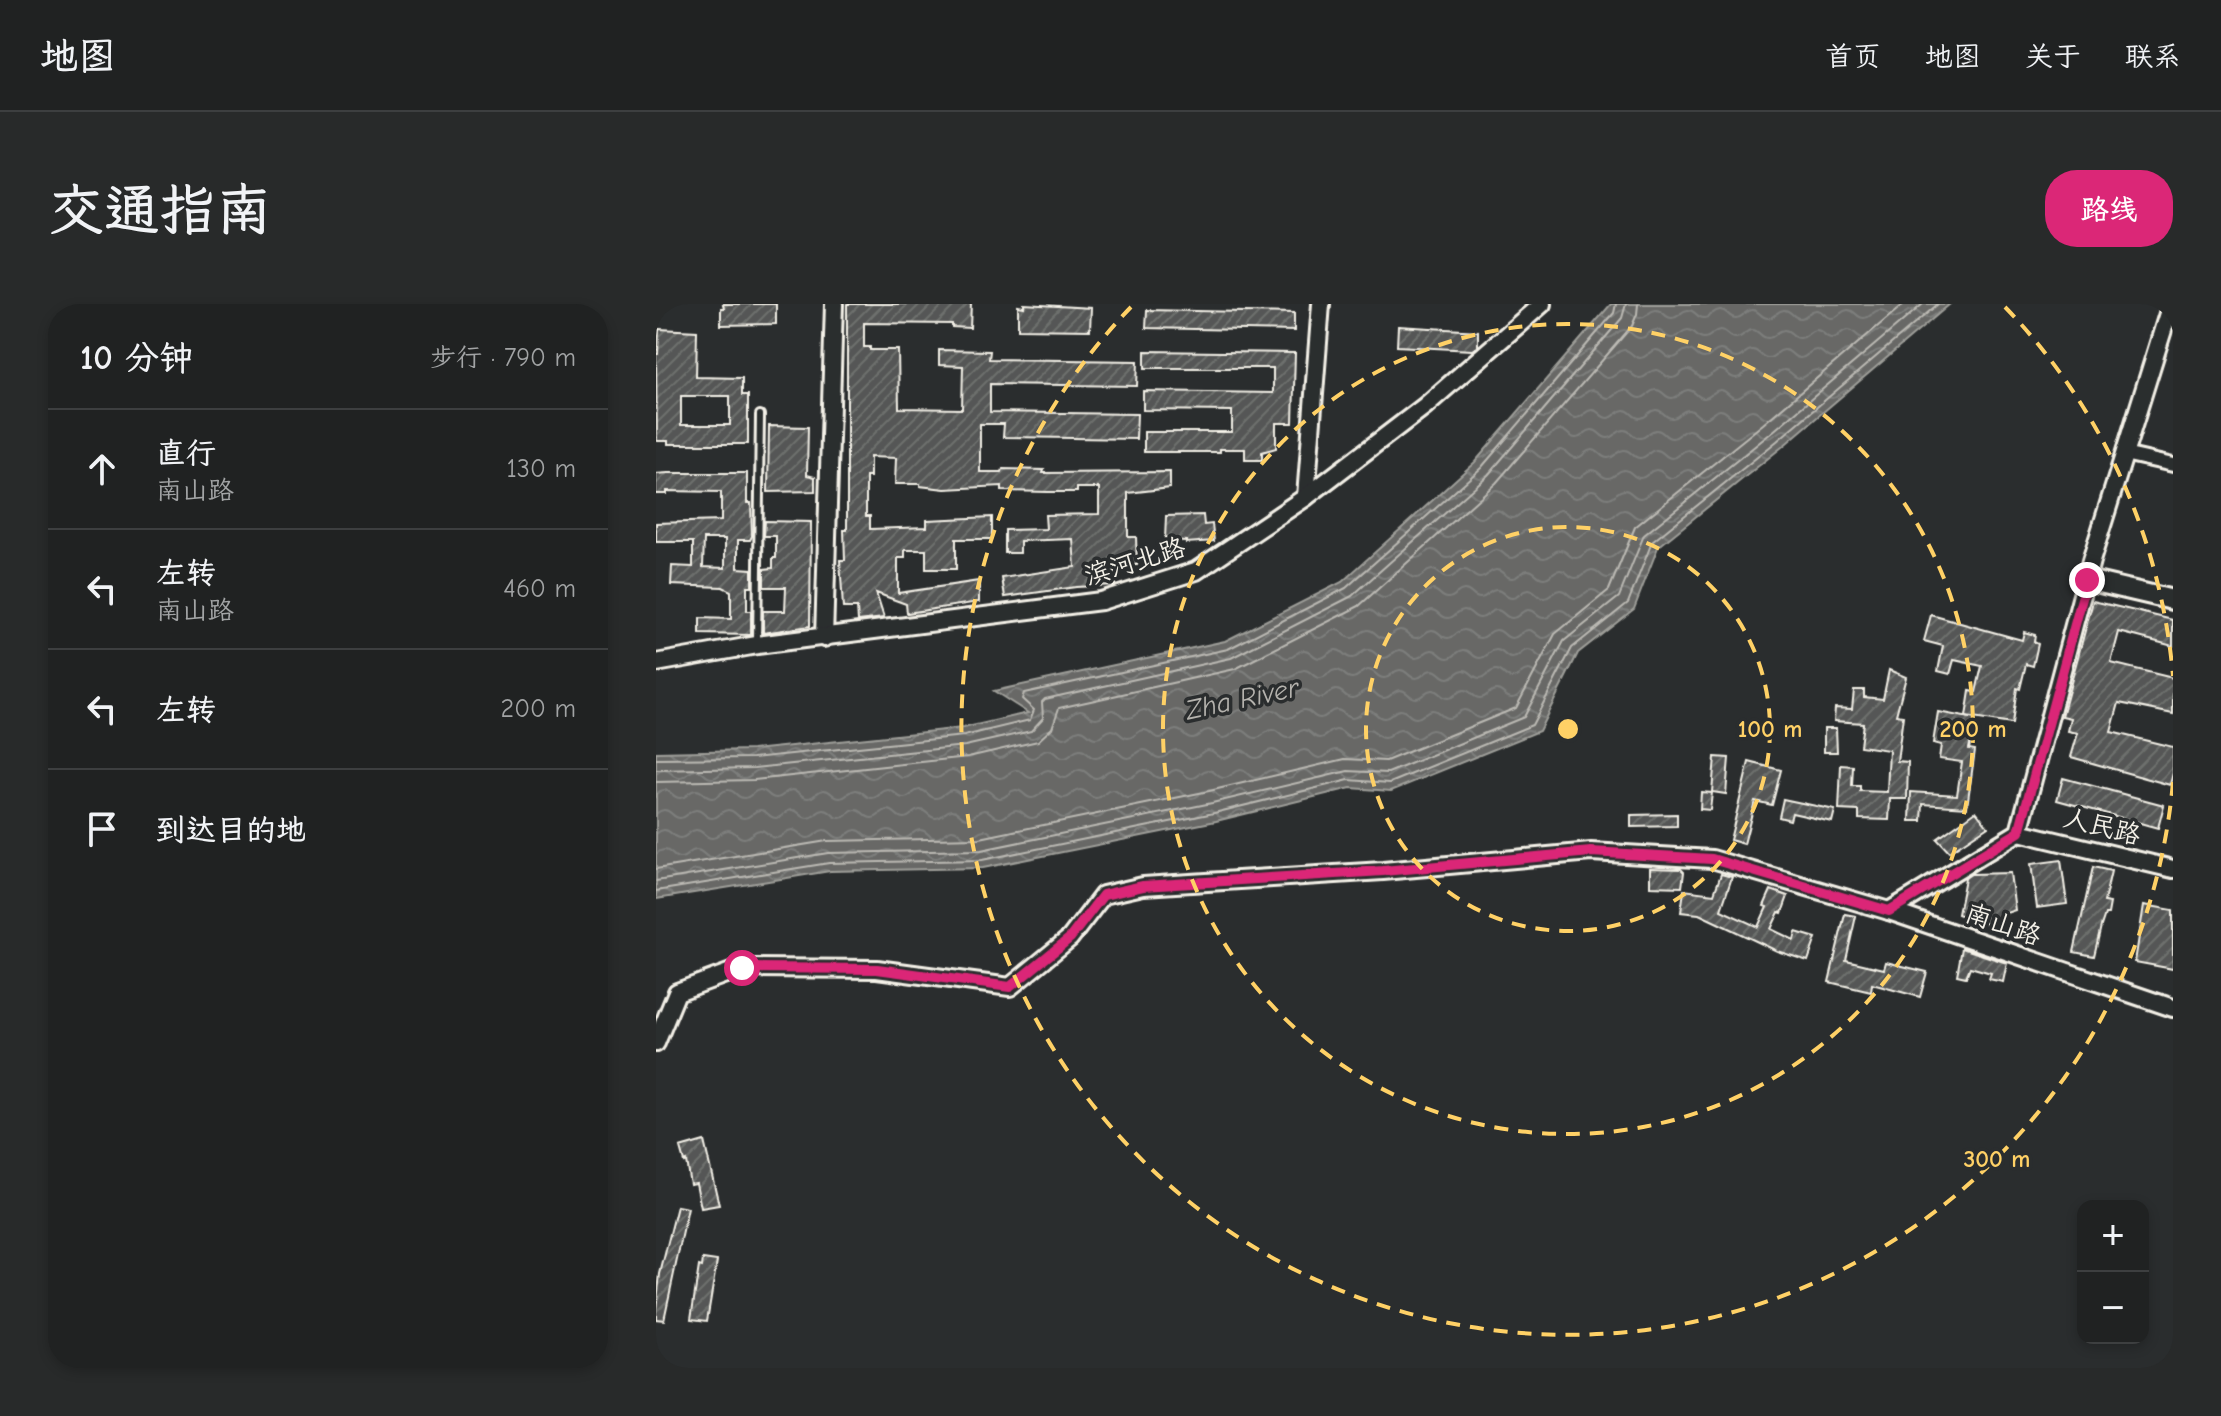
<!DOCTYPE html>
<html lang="zh">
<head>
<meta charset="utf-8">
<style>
  body { margin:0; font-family:"Comic Neue","LXGW WenKai TC",sans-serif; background:#282a2a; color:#f1f3f6 }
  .controls { position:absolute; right:24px; bottom:24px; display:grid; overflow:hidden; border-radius:16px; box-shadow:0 4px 12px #0003 }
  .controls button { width:72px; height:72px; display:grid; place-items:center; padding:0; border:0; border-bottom:2px solid #3d3f40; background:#202222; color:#f1f3f6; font:40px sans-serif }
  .stop { position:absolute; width:24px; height:24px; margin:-18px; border:6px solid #db2777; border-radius:50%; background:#fff }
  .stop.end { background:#db2777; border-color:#fff; box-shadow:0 2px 8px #0008 }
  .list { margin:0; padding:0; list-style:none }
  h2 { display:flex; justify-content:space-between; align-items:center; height:104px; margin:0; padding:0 32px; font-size:34px }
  h2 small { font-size:26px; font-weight:400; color:#a2a4a5 }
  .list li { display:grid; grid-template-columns:52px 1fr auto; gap:24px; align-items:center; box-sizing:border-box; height:120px; padding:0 32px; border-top:2px solid #3d3f40 }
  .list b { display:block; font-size:30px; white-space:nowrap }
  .list p { margin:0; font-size:26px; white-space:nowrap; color:#a2a4a5 }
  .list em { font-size:26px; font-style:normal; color:#a2a4a5 }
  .icon { flex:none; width:44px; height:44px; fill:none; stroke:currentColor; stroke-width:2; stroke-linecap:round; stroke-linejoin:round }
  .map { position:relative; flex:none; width:1517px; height:1064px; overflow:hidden; border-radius:32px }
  header { display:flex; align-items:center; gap:48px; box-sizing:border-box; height:112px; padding:0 40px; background:#202222; border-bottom:2px solid #3d3f40 }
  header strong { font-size:38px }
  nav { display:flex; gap:44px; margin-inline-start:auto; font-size:28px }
  .intro { display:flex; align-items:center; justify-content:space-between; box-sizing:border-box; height:192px; padding:0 48px }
  h1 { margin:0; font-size:56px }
  .button { padding:20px 36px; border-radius:32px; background:#db2777; color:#fff; font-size:28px; font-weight:700 }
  main { display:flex; gap:48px; padding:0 48px }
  aside { flex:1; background:#202222; border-radius:32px; box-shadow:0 4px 12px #0003 }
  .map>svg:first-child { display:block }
  .water { fill:url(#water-waves); stroke:#9f9f9a; stroke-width:2 }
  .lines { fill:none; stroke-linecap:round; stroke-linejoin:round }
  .shore { stroke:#bcbab4; stroke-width:2 }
  .building { fill:url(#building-hatch); stroke:#f4f1e8; stroke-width:2; fill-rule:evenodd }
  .service-casing { stroke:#f4f1e8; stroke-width:12 }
  .minor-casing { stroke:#f4f1e8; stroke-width:18 }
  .tertiary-casing { stroke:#f4f1e8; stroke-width:22 }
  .secondary-casing { stroke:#f4f1e8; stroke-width:24 }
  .service { stroke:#2a2d2e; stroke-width:6 }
  .minor { stroke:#2a2d2e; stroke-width:12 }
  .tertiary { stroke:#2a2d2e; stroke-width:16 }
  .secondary { stroke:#2a2d2e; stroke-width:18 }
  .route { stroke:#db2777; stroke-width:10 }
  .ring { fill:none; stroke:#ffd166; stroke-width:4; stroke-dasharray:14 10 }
  .labels { text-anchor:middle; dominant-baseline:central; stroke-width:7; stroke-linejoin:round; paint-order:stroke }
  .street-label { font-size:26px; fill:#f4f1e8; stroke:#2a2d2e }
  .water-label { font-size:28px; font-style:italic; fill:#b5b3ae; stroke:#2a2d2e }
  .centre { fill:#ffd166; stroke:#2a2d2e; stroke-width:4 }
  .ring-label { font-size:24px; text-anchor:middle; font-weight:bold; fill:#ffd166; stroke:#2a2d2e; stroke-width:7; stroke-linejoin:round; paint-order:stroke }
</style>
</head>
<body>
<header>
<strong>地图</strong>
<nav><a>首页</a><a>地图</a><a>关于</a><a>联系</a></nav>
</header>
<div class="intro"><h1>交通指南</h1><a class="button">路线</a></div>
<main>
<aside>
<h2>10 分钟<small>步行 · 790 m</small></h2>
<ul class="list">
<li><svg class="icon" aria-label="ahead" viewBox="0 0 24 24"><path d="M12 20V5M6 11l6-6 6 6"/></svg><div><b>直行</b><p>南山路</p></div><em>130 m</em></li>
<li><svg class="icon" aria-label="left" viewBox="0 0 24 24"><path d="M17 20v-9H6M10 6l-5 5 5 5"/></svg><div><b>左转</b><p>南山路</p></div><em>460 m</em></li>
<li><svg class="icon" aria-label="left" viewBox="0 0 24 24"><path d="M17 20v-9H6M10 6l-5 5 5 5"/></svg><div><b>左转</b></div><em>200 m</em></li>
<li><svg class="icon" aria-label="arrive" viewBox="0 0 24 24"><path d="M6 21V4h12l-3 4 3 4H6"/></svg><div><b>到达目的地</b></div></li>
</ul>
</aside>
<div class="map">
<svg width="1517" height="1064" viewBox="0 0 1517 1064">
  <defs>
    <pattern id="water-waves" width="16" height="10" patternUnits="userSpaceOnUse" patternTransform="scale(2)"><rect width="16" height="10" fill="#676866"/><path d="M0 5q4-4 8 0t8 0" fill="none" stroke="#7d7e7c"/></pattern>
    <pattern id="building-hatch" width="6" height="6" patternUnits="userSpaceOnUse" patternTransform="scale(2)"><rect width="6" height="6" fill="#555756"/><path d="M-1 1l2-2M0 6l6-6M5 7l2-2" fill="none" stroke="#6e706e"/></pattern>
  </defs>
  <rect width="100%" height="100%" fill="#2a2d2e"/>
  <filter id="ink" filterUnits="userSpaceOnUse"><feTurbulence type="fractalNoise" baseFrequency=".0125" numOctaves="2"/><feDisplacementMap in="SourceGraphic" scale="16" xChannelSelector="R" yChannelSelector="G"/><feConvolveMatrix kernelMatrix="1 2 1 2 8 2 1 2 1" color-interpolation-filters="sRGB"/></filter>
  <g filter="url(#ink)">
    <polygon class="water" points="955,0 1294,0 1126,143 1002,243 978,305 922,349 883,427 735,487 695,484 560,517 327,564 174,567 0,595 0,448 96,446 307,424 372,409 338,387 569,337 686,278 819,158"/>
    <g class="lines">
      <g class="shore">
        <polyline points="0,455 97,454 308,432 374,416 378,406 366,395 368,389 572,345 690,284 825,164 958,9 960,0"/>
        <polyline points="0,466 98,464 309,442 375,427 387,414 386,398 389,395 575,354 696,292 832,171 966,14 970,0"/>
        <polyline points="0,478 98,476 312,453 382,437 396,424 403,404 579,365 703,302 840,179 976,22 981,10 982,0"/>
        <polyline points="0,565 171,537 324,534 553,487 689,455 730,457 860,404 899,330 953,286 979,223 1107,120 1248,0"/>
        <polyline points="0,577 172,549 325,546 556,499 692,467 732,469 868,413 908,337 963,293 988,231 1115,129 1267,0"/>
        <polyline points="0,587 173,559 326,556 558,509 693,476 734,479 876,421 916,344 972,299 996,238 1121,137 1282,0"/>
      </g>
    </g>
    <g class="building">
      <polygon points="67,0 120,0 120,20 65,21 65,4 68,4"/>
      <polygon points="191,0 315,0 314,24 296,23 296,20 208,19 208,43 214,43 214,46 242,46 243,104 306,105 307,62 283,61 283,46 334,47 333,55 482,57 481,82 334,80 334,108 481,110 480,135 347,133 348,120 324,120 324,168 346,168 347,165 388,166 387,169 514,168 514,184 472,189 472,233 480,233 481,261 459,261 459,281 420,283 349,293 346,274 419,263 417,235 364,237 364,249 349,249 349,226 390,225 389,211 443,210 443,184 421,184 421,188 391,188 346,187 346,182 289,185 264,182 264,180 239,180 240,154 214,153 214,173 210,173 210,212 214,212 214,225 271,223 271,216 336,213 336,235 300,235 300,265 270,265 270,246 249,246 249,254 242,254 242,289 323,277 323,298 251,309 250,300 220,289 228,314 202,317 201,304 187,304 184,256 189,256 188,226 191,226"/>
      <polygon points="368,0 435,4 434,26 362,25 362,2 368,3"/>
      <polygon points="491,6 638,9 638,27 490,24"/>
      <polygon points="742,22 822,27 822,42 816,46 741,42"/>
      <path d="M3 25 41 27 40 73 86 74V91H92V140H12V137H1L0 50H2ZM25 92H74V121H25Z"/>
      <polygon points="489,47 639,49 637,119 620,119 620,144 606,148 606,156 589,156 589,145 564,145 564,148 488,148 488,128 576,128 576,107 487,106 487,87 617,89 617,64 489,64"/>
      <polygon points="113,122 152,123 151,171 159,173 159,187 112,188"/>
      <path d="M12 169H91V199H95L96 232 94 236H82V264L96 265V282H91V307H95V331L44 330V314L75 315V287L67 283 15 281 16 262 37 263V238H0V219L65 217V188L11 187V190H0V170ZM48 235H69V264L47 263Z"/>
      <polygon points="547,211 548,221 556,220 558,237 530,239 530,237 509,236 510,212"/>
      <polygon points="109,217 155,218 154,322 107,329 107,307 129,307 130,283 108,283 108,265 117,264 117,254 120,254 120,232 108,232"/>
      <polygon points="1437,297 1517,316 1517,342 1463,328 1455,359 1517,374 1517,410 1463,399 1455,428 1517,443 1517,469 1514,481 1415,453 1422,429 1412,427 1415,414 1406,412"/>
      <polygon points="1275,311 1366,336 1368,328 1379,331 1378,338 1382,340 1377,362 1370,360 1364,385 1361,384 1356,420 1310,413 1314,387 1320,388 1326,362 1298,356 1294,370 1282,367 1287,342 1268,337"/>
      <polygon points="1233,366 1250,373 1240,411 1247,412 1241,457 1252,458 1251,495 1234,495 1233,516 1203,515 1203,507 1183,506 1185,461 1197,462 1196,482 1204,482 1204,487 1231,488 1233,446 1204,442 1207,419 1178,417 1179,404 1196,405 1198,386 1208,386 1208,393 1227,395"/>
      <polygon points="1282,408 1319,415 1313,445 1319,446 1311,503 1267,500 1266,517 1254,517 1255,488 1301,491 1306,458 1283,455 1285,441 1277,439"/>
      <polygon points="1168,424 1180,424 1181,448 1168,448"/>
      <polygon points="1059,453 1073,454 1070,490 1056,488"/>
      <polygon points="1093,458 1125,466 1116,501 1099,497 1088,540 1074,536"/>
      <polygon points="1407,474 1508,501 1502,524 1401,496"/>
      <polygon points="1045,488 1056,489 1054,506 1044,505"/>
      <polygon points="1127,495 1179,506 1176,518 1136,509 1134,516 1123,513"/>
      <polygon points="1320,507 1332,522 1293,548 1281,535"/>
      <polygon points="1021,510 1021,522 975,523 975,511"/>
      <polygon points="1405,556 1411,600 1381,604 1375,560"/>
      <polygon points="1437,563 1455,567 1448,598 1454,599 1452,610 1449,610 1445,622 1438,652 1418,648"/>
      <polygon points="994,564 1025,565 1028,568 1026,583 994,582"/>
      <polygon points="1354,569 1359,606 1344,611 1340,623 1302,610 1309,574 1315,570"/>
      <polygon points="1065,570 1076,573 1065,606 1102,623 1111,603 1108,602 1115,586 1132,592 1126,609 1123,608 1115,625 1138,636 1140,628 1160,634 1152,657 1121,647 1043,610 1025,608 1028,586 1058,590"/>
      <polygon points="1488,601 1517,606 1517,665 1479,658"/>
      <polygon points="1189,610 1200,612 1190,656 1228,665 1230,658 1271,668 1264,693 1216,680 1215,688 1173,678"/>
      <polygon points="1306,644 1351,659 1347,678 1333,675 1335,669 1314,663 1310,673 1301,671"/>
      <polygon points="48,837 63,901 45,904 40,879 34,880 30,857 28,858 24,844"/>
      <polygon points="21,902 32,904 8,1016 0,1015 0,1006 4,970"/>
      <polygon points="47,955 61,957 51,1017 35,1015 43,962 46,963"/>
    </g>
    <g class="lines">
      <g class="service-casing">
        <polyline id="service" points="101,338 104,111"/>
      </g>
      <g class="minor-casing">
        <polyline id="minor" points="1468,150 1517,161"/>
      </g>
      <g class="tertiary-casing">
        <g id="tertiary">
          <polyline points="650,193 665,0"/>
          <polyline points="168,334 178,0"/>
          <polyline points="0,359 101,341 445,297 540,267 650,193 769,102 886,0"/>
          <polyline points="1363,528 1517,565"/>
          <polyline points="1233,607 1363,528 1435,257 1515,0"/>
          <polyline points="0,739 21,688 86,664 221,665 354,683 414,634 447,591 487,582 727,567 935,548 1056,555 1233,607 1517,704"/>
        </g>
      </g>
      <g class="secondary-casing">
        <polyline id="secondary" points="1431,276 1517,296"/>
      </g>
      <use href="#service" class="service"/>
      <use href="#minor" class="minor"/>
      <use href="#tertiary" class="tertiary"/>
      <use href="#secondary" class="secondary"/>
    </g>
  </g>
  <g class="lines" filter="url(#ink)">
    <polyline class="route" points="86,664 221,665 354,683 414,634 447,591 487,582 727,567 935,548 1056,555 1233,607 1363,528 1431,276"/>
  </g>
  <g class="ring">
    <circle cx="912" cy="425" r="202"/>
    <circle cx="912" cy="425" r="405"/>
    <path d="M1517 478A607 607 0 1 1 475 3M1349 3A607 607 0 0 1 1517 372"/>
  </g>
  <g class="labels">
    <g class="street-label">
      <text transform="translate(479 258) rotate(-17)">滨河北路</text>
      <text transform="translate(1446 523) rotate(14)">人民路</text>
      <text transform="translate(1347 621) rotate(19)">南山路</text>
    </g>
    <g class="water-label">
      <text transform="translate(586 395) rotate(-12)">Zha River</text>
    </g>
  </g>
  <circle cx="912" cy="425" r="12" class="centre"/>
  <g class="ring-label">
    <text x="1114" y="433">100 m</text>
    <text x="1317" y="433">200 m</text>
    <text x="1341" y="863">300 m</text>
  </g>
</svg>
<div class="controls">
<button>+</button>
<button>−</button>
</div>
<div class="stop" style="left:86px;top:664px"></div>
<div class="stop end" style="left:1431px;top:276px"></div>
</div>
</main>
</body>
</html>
